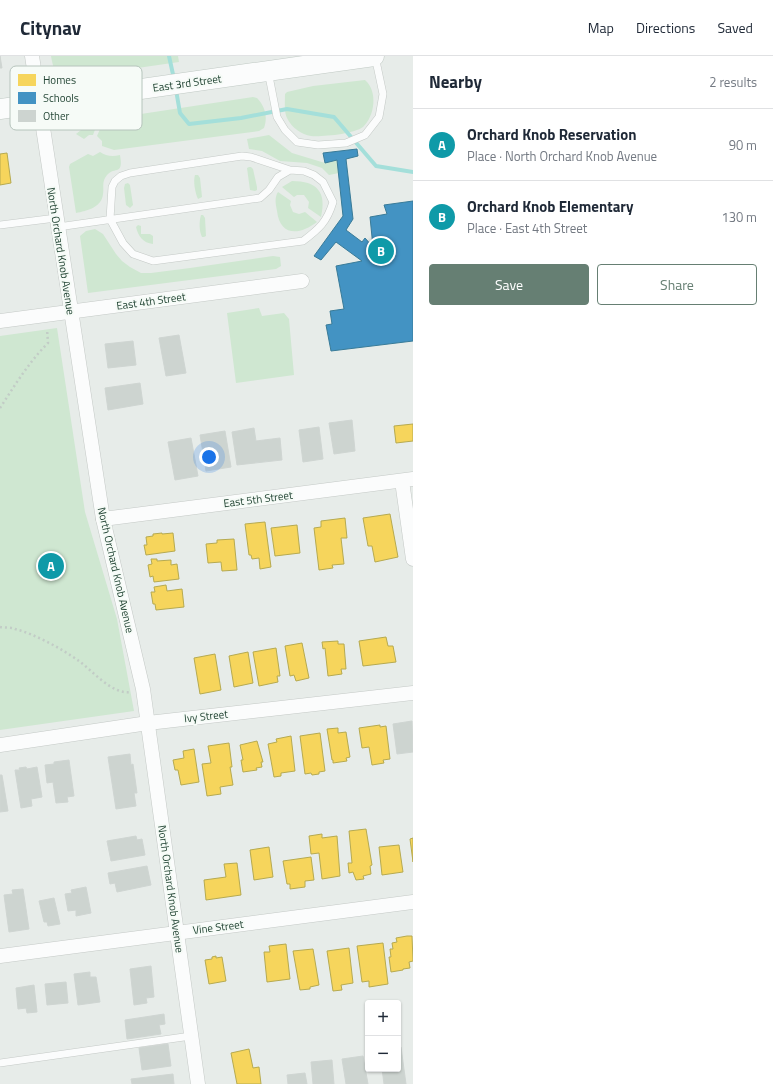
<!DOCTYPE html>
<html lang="en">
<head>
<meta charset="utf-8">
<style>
  body { margin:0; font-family:"Titillium Web",sans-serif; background:#f2f2f3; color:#1f2937 }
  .controls { position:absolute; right:12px; bottom:12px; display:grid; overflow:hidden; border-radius:4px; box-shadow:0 1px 3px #0004 }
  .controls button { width:36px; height:36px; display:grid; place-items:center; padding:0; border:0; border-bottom:1px solid #e0e1e3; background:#fff; color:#1f2937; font:20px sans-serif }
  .you { position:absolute; left:209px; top:401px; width:14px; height:14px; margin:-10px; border:3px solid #fff; border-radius:50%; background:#1a73e8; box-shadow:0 0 0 6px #1a73e833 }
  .badge { display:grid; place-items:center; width:26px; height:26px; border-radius:50%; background:#667f73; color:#fff; font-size:13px; font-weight:700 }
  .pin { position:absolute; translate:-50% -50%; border:2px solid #fff; box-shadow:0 1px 4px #0006 }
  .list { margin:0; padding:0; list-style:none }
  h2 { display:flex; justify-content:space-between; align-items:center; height:52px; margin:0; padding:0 16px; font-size:17px }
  h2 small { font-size:13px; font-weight:400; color:#747a83 }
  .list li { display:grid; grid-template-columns:26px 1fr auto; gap:12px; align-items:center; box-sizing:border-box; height:72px; padding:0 16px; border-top:1px solid #e0e1e3 }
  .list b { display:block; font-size:15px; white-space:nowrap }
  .list p { margin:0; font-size:13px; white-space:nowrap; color:#747a83 }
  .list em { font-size:13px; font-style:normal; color:#747a83 }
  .actions { display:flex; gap:8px; padding:12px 16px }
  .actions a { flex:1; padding:9px 0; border:1px solid #667f73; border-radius:4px; text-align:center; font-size:14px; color:#667f73 }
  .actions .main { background:#667f73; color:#fff }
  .map { position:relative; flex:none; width:413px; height:1028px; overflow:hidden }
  header { display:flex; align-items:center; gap:24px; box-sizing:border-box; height:56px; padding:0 20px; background:#fff; border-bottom:1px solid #e0e1e3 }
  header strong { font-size:19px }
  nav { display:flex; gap:22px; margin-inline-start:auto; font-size:14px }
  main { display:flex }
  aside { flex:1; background:#fff }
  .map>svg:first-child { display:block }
  .green { fill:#cfe7d1 }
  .homes { fill:#f6d55c; stroke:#b6aa50 }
  .schools { fill:#4393c3; stroke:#397b98 }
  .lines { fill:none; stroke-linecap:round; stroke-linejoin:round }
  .stream { stroke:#a4dfda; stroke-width:4 }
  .building { fill:#cdd4d0; stroke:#cfd5d2 }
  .lane-casing { stroke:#c4c9c6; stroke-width:8 }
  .street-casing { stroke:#c4c9c6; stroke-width:15 }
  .secondary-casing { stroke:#c0c9c4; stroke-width:21 }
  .path { stroke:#c2ccc6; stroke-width:2.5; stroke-dasharray:2 3; stroke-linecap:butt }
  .lane { stroke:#fbfcfc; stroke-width:7 }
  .street { stroke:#fbfcfc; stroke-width:14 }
  .secondary { stroke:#fbfcfc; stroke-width:20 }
  .labels { text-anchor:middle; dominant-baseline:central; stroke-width:4; stroke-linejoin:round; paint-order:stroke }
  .street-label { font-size:11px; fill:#214433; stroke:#f6fbf7 }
  .key { fill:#f6fbf7; stroke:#b6c4bc; stroke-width:1 }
  .key-label { font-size:11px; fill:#214433 }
</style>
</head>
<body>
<header>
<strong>Citynav</strong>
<nav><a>Map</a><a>Directions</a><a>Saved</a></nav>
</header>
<main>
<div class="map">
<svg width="413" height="1028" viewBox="0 0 413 1028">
  <rect width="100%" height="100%" fill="#e7ece9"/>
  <g class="green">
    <path d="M51 0H178L179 6 68 22C55 21 53 11 51 0Z"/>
    <path d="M365 24C378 35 375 60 363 71 354 78 322 81 311 80 302 79 291 71 287 62 284 56 285 45 285 38L287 36 313 30Z"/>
    <path d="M253 41 257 42C265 50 268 61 264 72L259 75 114 94 102 90V85L97 80 104 64 108 63Z"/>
    <polygon points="89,71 96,71 93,79 89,79 84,83 76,78 81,74"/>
    <polygon points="269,79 292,97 325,107 337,104 339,117 329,119 322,112 307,107 280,105 262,95 249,93 247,83"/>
    <path d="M100 96C106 100 112 101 120 99 124 122 113 108 105 122 102 127 104 133 103 138 102 151 87 155 76 157L69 111 70 108 88 98 93 100Z"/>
    <polygon points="249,111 251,111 253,113 257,131 257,134 255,135 250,134 247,112"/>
    <path d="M195 119H198L200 122 202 141 198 143C195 137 193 125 195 119Z"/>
    <path d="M292 125C317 125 327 136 321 161L308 152 309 146 304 139H297L294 141 282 131Z"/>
    <polygon points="128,127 130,129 133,149 130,152 126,149 124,132 125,128"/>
    <path d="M278 136 291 145 290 149 293 156 299 158 305 156 317 166C300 179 280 181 277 155 276 149 274 142 278 136Z"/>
    <path d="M201 159H203L205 162 206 180 204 181H202C199 175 199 165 201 159Z"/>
    <path d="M138 169 141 170V178H150L153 180V188C143 187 138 180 136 171Z"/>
    <polygon points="95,173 103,178 116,198 122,205 130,211 141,217 151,217 190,212 273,200 280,201 281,210 276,213 88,237 80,180 86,175"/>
    <polygon points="259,252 262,260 284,257 289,263 294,319 236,327 227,257"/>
    <polygon points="57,272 85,456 117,563 134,655 0,674 0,280"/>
  </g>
  <g class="homes">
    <polygon points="7,97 11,127 0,129 0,98"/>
    <polygon points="413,368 413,385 396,387 394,370"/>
    <polygon points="390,458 398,501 375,506 372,490 368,490 363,462"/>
    <polygon points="345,462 347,482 341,482 344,508 332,509 333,512 319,514 314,472 321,471 321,465"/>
    <polygon points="265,466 271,511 260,513 259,502 252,503 251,499 249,499 245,468"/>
    <polygon points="297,469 300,497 275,500 271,472"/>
    <polygon points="162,477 162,478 173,477 175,495 146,499 144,489 147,489 146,481 153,480 153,478"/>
    <polygon points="234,483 237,514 222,515 221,506 208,507 206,488 217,487 217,484"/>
    <polygon points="151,503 157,503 157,505 171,504 171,509 177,508 179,523 154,526 153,520 150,521 148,509 152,508"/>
    <polygon points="166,529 167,535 182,533 184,551 156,554 155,548 153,548 151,536 155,536 154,531"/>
    <polygon points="386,581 388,590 393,590 396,606 363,610 359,585"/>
    <polygon points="338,585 338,588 344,588 346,613 341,613 342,618 328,620 325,592 323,593 322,586"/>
    <polygon points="302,587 309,622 296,625 294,619 290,620 285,590"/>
    <polygon points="276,592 280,620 277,620 278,626 259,630 253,596"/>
    <polygon points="248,596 253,627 234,631 229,600"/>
    <polygon points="215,598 221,634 200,638 194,602"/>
    <polygon points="380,669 380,671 386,670 390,703 383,704 384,707 372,709 369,691 362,692 359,672"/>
    <polygon points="338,672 338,677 346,676 350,701 346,702 347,705 333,707 333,704 332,704 327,673"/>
    <polygon points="320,677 325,715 319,716 319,718 312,719 311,717 305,718 300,680"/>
    <polygon points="291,680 295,715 281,717 281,720 274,721 268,688 277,686 276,683"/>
    <polygon points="257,685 263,706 261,706 262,711 256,712 257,714 243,716 241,704 243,704 240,689"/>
    <polygon points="229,687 232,711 230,711 233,729 220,731 221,738 207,740 202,708 211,707 208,690"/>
    <polygon points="194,693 199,726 181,729 178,714 175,714 173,704 184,702 183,695"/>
    <polygon points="366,773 372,809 370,810 371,818 363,820 364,823 356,824 353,816 349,817 348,807 352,807 349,775"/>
    <polygon points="322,778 322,782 337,780 340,820 322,823 319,797 311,798 309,780"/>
    <polygon points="413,782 413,806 410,783"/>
    <polygon points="399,789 403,816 382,819 379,791"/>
    <polygon points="269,791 273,821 254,824 250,794"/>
    <polygon points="311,801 314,824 305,825 305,831 290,833 290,828 287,828 283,805"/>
    <polygon points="237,807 241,839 206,844 204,824 226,821 224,808"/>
    <polygon points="407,880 412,880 413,905 409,906 410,912 403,913 403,914 391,916 389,901 391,901 390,893 393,893 392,887 397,886 396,882"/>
    <polygon points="383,887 388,928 369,931 369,925 362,926 357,890"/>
    <polygon points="286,888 290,923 267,926 264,896 270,896 269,890"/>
    <polygon points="349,892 353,927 341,929 342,934 333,935 327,895"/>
    <polygon points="313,893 319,929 310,931 310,933 300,934 293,895"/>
    <polygon points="216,900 216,902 222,901 226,925 209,928 205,904 212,903 212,901"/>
    <polygon points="249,993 253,1012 259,1011 261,1028 237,1028 231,997"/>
  </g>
  <polygon class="schools" points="357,93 358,100 346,103 353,163 346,174 362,186 365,182 373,191 370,161 387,158 384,149 413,145 413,285 331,295 326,269 332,268 330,255 344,253 336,210 362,205 336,186 321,204 314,200 343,160 337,104 325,107 323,97"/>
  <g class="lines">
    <g class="stream">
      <polyline points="169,0 174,23"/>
      <polyline points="176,34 180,57 189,68 241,62 287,53 334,61 376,110 413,116"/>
    </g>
  </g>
  <g class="building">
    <polygon points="0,0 2,12 0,12"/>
    <polygon points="179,279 186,317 166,320 159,282"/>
    <polygon points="133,285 136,309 108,312 105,288"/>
    <polygon points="140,327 143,348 108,354 105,332"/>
    <polygon points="352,364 355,395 334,398 329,367"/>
    <polygon points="319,371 323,403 303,406 299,374"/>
    <polygon points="254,372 256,385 280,382 282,404 237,409 232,376"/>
    <polygon points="225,375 231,411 206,415 200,379"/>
    <polygon points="191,382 198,420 175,424 168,386"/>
    <polygon points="412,665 413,696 397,698 393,668"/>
    <polygon points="130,698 131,709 133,708 137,737 134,737 136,750 116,753 108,701"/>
    <polygon points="69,704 74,740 67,741 68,746 56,747 53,726 47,727 45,709 54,708 54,706"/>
    <polygon points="26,711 27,713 37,711 42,741 31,743 32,750 21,752 15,714 20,714 19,712"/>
    <polygon points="0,719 2,719 8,755 0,756"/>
    <polygon points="136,780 137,784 142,783 145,799 111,805 107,785"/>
    <polygon points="147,810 151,829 117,836 115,827 110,828 108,817"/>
    <polygon points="86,831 91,857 76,860 76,854 68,855 65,838 72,837 71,834"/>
    <polygon points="23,833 29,873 9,876 4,839 13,838 12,834"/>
    <polygon points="54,842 60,868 48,870 47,866 44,866 39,845"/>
    <polygon points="151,910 154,941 146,942 147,947 134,949 130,913"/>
    <polygon points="90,916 90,921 96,921 100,946 78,949 74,918"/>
    <polygon points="66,926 68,947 47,949 45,928"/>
    <polygon points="34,929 37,956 27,957 26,952 18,953 16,932"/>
    <polygon points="164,958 165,968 159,969 161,978 127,983 125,964"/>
    <polygon points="168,988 171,1010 142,1014 139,992"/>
    <polygon points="401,991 406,1028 384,1028 382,1013 398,1013 398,992"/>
    <polygon points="363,1000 368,1028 346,1028 342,1003"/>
    <polygon points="332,1004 334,1028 313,1028 311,1006"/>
    <polygon points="305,1017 307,1028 288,1028 287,1019"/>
    <polygon points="173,1018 174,1028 132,1028 131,1023"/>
  </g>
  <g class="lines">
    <g class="lane-casing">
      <g id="lane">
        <polyline points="268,15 277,61 285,74 297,86 318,89 346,87 365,79 379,61 383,38 375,0"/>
        <polyline points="0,169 56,162"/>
        <path d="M58 171 260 142 269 134 278 121 290 114 304 115 314 119 323 126 333 146C327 166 319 173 303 185L153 205 133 198 123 187 110 163 112 131 115 125 121 120 130 117 242 100 251 101 290 114"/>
        <polyline points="0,1007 191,980"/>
      </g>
    </g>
    <g class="street-casing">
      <g id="street">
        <polyline points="32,0 103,463 143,633 198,1028"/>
        <polyline points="0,265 302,225"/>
        <polyline points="402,425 413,503"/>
        <polyline points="103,463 413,423"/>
        <polyline points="0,689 148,667 413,637"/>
        <polyline points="0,900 413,846"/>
      </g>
    </g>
    <g class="secondary-casing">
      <polyline id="secondary" points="0,53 374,0"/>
    </g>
    <g class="path">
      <path d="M0 352C15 329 29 306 48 287L47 273"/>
      <path d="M0 571C5 572 11 571 15 573 35 578 62 593 79 605 93 615 112 639 131 636"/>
    </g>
    <use href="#lane" class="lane"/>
    <use href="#street" class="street"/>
    <use href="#secondary" class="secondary"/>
  </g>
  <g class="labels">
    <g class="street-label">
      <text transform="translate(187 27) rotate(-8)">East 3rd Street</text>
      <text transform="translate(61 195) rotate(81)">North Orchard Knob Avenue</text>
      <text transform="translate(151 245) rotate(-8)">East 4th Street</text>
      <text transform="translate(258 443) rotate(-7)">East 5th Street</text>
      <text transform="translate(116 514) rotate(77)">North Orchard Knob Avenue</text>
      <text transform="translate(206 660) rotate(-6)">Ivy Street</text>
      <text transform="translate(171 833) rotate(82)">North Orchard Knob Avenue</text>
      <text transform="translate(218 871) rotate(-7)">Vine Street</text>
    </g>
  </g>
  <rect x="10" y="10" width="132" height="64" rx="6" class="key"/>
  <rect x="18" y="18" width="18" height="12" fill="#f6d55c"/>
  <rect x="18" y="36" width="18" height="12" fill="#4393c3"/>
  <rect x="18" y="54" width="18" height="12" fill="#cdd4d0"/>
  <g class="key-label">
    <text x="43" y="28">Homes</text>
    <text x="43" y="46">Schools</text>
    <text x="43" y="64">Other</text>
  </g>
</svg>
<div class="controls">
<button>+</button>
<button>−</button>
</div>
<div class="you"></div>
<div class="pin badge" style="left:51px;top:510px;background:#0f9aa8">A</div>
<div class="pin badge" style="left:381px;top:195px;background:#0f9aa8">B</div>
</div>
<aside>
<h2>Nearby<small>2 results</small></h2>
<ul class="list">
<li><span class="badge" style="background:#0f9aa8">A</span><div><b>Orchard Knob Reservation</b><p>Place · North Orchard Knob Avenue</p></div><em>90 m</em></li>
<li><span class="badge" style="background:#0f9aa8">B</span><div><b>Orchard Knob Elementary</b><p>Place · East 4th Street</p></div><em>130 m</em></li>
</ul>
<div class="actions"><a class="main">Save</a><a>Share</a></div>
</aside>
</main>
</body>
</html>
